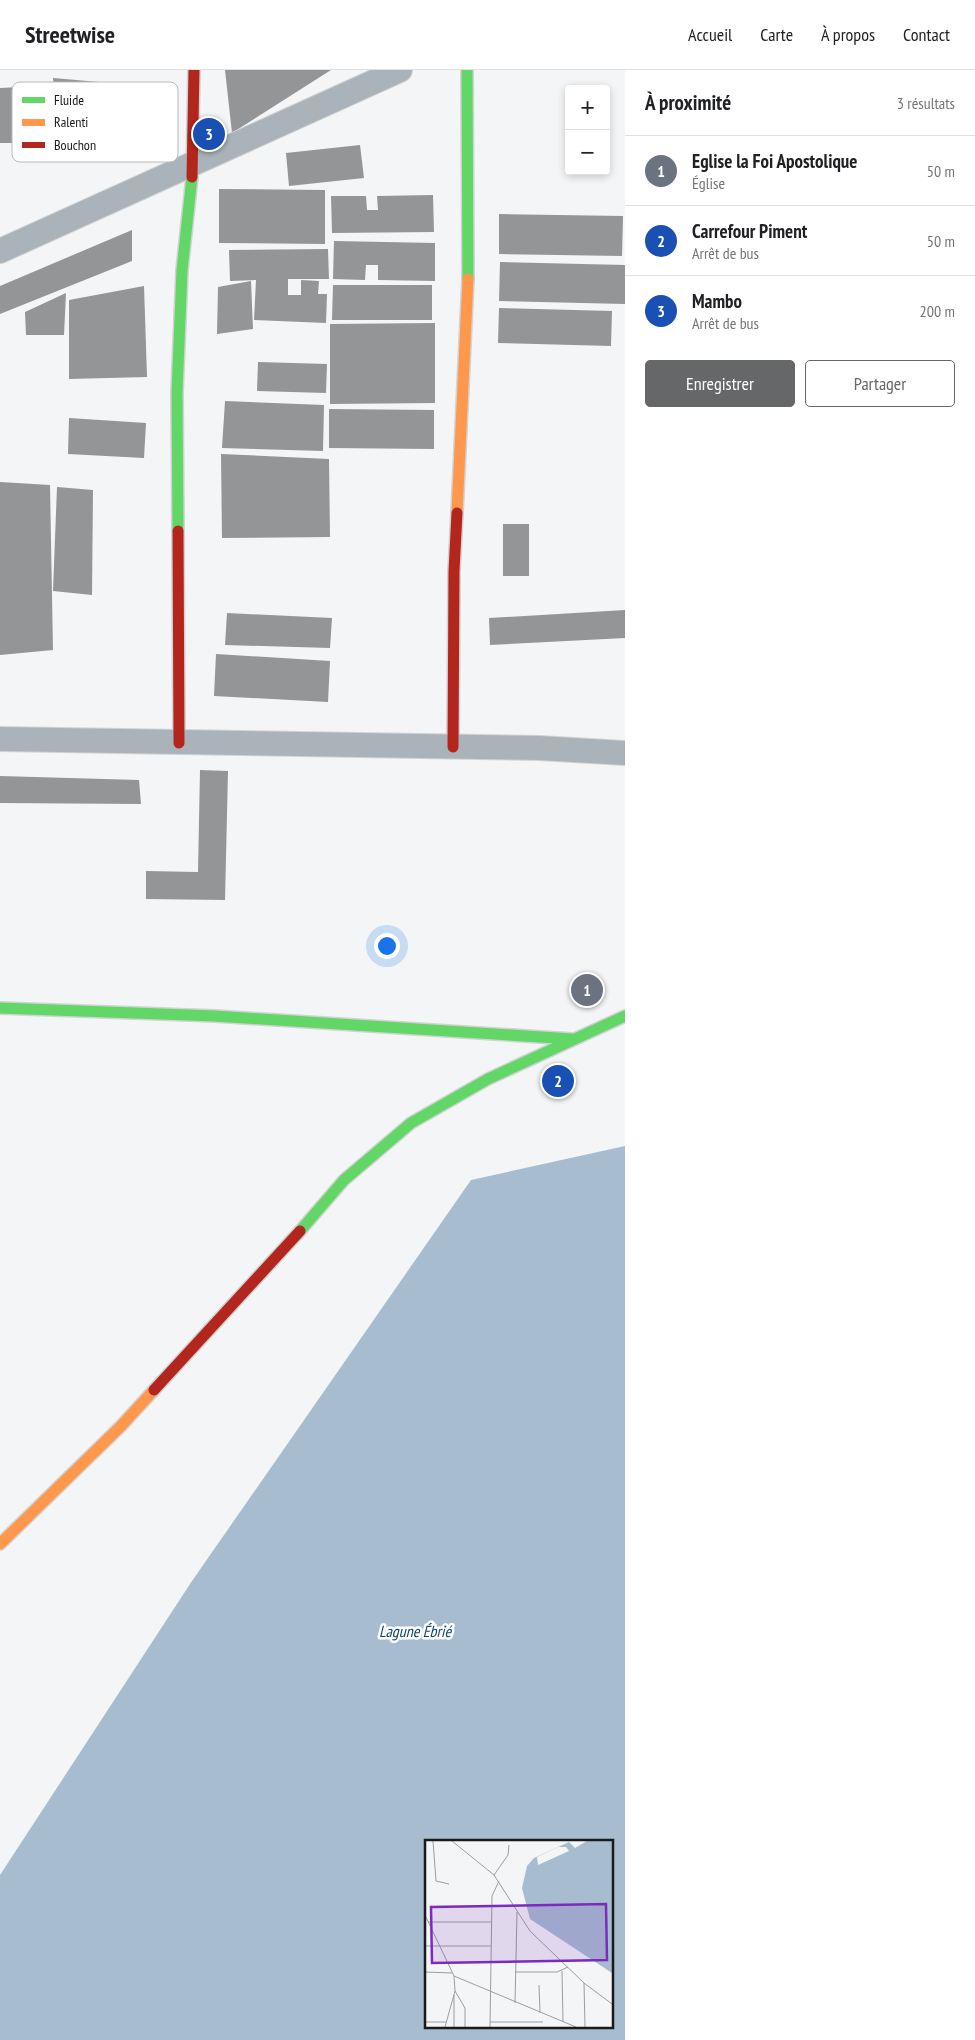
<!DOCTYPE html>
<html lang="fr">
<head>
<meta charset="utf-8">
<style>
  body { margin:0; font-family:"PT Sans Narrow",sans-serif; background:#f2f2f2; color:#202124 }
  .controls { position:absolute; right:15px; top:15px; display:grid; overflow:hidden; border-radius:5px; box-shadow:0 2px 8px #0003 }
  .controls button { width:45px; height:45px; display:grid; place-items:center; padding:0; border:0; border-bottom:1px solid #e0e0e0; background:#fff; color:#202124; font:25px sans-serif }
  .you { position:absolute; left:386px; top:875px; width:18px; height:18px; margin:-12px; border:4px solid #fff; border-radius:50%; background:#1a73e8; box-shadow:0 0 0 8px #1a73e833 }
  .badge { display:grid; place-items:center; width:32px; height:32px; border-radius:50%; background:#656768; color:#fff; font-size:16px; font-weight:700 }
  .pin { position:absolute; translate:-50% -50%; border:2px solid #fff; box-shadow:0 1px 5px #0006 }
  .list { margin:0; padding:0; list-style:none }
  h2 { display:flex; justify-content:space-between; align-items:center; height:65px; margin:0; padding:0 20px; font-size:21px }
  h2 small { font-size:16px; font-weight:400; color:#757577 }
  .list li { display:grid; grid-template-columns:32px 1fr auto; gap:15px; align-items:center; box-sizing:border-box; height:70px; padding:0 20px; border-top:1px solid #e0e0e0 }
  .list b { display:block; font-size:19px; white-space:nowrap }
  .list p { margin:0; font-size:16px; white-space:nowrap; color:#757577 }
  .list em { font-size:16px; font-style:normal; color:#757577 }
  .actions { display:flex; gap:10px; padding:15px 20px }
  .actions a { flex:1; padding:11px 0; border:1px solid #656768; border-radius:5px; text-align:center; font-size:18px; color:#656768 }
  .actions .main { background:#656768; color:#fff }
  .map { position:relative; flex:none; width:625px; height:1970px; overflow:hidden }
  header { display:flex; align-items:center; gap:30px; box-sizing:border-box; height:70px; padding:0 25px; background:#fff; border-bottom:1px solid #e0e0e0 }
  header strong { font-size:24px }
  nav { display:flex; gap:28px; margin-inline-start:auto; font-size:18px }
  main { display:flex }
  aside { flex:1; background:#fff }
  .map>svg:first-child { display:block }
  .water { fill:#a7bdcf; fill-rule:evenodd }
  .building { fill:#939596 }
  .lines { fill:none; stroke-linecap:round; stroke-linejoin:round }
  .street-casing { stroke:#d1d2d2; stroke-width:26 }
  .fast-casing { stroke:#d1d2d2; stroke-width:14 }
  .slow-casing { stroke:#d1d2d2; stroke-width:14 }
  .jam-casing { stroke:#d1d2d2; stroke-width:14 }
  .street { stroke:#abb3ba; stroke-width:24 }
  .fast { stroke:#63d668; stroke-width:11 }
  .slow { stroke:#ff974d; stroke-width:11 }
  .jam { stroke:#b3261e; stroke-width:11 }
  .labels { text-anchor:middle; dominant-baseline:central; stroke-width:5; stroke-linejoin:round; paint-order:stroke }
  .water-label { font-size:16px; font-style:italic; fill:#114568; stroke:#fff }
  .inset-road { fill:none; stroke:#9c9d9e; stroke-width:1 }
  .view { fill:#7b2cbf; fill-opacity:0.15; stroke:#7b2cbf; stroke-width:2.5 }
  .inset-edge { fill:none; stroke:#191a1b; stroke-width:2.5 }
  .key { fill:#fff; stroke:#bababb; stroke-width:1 }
  .key-label { font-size:14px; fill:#191a1b }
</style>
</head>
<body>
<header>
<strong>Streetwise</strong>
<nav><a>Accueil</a><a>Carte</a><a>À propos</a><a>Contact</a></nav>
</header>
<main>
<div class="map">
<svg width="625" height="1970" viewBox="0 0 625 1970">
  <rect width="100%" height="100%" fill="#f3f5f6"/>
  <path class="water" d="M625 1076V1970H0V1805L192 1511 471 1110ZM426 1771H611V1956H426Z"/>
  <g class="building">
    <polygon points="225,0 331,0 232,63"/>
    <polygon points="53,8 145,16 145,40 59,75"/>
    <polygon points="40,16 43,73 0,73 0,18"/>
    <polygon points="360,75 364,108 289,116 286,83"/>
    <polygon points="219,119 325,120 325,174 219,173"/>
    <polygon points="433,125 434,162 332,163 331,126 366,126 367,140 378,140 377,126"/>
    <polygon points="499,144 623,146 622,186 499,184"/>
    <polygon points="132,160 132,191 0,244 0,216"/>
    <polygon points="334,171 435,173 435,211 378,210 378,195 366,195 365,210 333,209"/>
    <polygon points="328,179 329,209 288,209 288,225 301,225 301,210 319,211 318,224 327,224 326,253 254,250 256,210 230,211 229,180"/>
    <polygon points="500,192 625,195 625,234 499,231"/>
    <polygon points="251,211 253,259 217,264 218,217"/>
    <polygon points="333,215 432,215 432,250 332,250"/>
    <polygon points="144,216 147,307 69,309 69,230"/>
    <polygon points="66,223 64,265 26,265 25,242"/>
    <polygon points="499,238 612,241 611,276 498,273"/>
    <polygon points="435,253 435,333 330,334 330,254"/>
    <polygon points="258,292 327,294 326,323 257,321"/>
    <polygon points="225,331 324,335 323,381 222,378"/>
    <polygon points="329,339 434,340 434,379 329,378"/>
    <polygon points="69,348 146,353 144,388 68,384"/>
    <polygon points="221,384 329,389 330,467 222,468"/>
    <polygon points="0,412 50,415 53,580 0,585"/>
    <polygon points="57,417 93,420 92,525 53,521"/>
    <rect x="503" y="454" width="26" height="52"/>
    <polygon points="625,540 625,568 490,575 489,548"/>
    <polygon points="227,543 332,548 330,578 225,575"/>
    <polygon points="216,584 330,591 328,632 214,626"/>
    <polygon points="200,700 228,701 225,830 146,829 146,801 198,802"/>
    <polygon points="0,706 139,710 141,734 0,733"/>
  </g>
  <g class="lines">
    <g class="street-casing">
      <g id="street">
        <polyline points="0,181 400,0"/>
        <polyline points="0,669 539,678 625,683"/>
      </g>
    </g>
    <g class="fast-casing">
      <g id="fast">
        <polyline points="467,0 468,209"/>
        <polyline points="178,461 177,322 182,200 192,107"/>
        <polyline points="0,938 215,946 572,969"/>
        <polyline points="300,1161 344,1110 411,1053 488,1009 625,946"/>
      </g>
    </g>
    <g class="slow-casing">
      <g id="slow">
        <polyline points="457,443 468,209"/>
        <polyline points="0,1474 121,1356 154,1320"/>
      </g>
    </g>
    <g class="jam-casing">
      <g id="jam">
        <polyline points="192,107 194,0"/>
        <polyline points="178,461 179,673"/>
        <polyline points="453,677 454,501 457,443"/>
        <polyline points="154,1320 300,1161"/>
      </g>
    </g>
    <use href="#street" class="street"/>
    <use href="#fast" class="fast"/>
    <use href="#slow" class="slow"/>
    <use href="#jam" class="jam"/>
  </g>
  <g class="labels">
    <g class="water-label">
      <text x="415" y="1561">Lagune Ébrié</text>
    </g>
  </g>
  <g transform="translate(425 1770)">
    <rect width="188" height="188" fill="#f3f5f6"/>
    <path d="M162 1H187V133L105 79 97 48 102 26 109 18 144 2 150 8Z" fill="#a7bdcf"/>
    <path d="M133 7H141L144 11 113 25 112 17Z" fill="#f3f5f6"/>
    <path class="inset-road" d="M8 1 11 41 24 44M27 1 69 35 105 91 159 143 187 164M69 35 83 15 84 5M0 75 29 136 30 151 20 187M3 82H66M0 106H66M137 131 138 182M0 132 27 133M90 132H132L143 127M29 136 151 187M159 143 160 187M114 145 115 173M30 151 40 168V187M29 155V187M90 163 92 72M0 182H21M65 182H118M65 187 67 56 74 41"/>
    <path class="view" d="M181 64 182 120 7 123 6 67Z"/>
    <rect width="188" height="188" class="inset-edge"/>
  </g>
  <rect x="12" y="12" width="166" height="80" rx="8" class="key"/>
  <rect x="22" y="27" width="23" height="6" fill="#63d668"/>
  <rect x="22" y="49" width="23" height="7" fill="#ff974d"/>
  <rect x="22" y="72" width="23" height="6" fill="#b3261e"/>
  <g class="key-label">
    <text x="54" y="35">Fluide</text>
    <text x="54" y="57">Ralenti</text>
    <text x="54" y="80">Bouchon</text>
  </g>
</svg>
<div class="controls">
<button>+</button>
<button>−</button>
</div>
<div class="you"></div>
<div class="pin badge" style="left:587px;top:920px;background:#6b7280">1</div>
<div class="pin badge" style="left:558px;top:1011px;background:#1a4fb4">2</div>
<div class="pin badge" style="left:209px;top:64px;background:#1a4fb4">3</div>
</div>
<aside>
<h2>À proximité<small>3 résultats</small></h2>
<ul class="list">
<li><span class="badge" style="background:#6b7280">1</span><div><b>Eglise la Foi Apostolique</b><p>Église</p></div><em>50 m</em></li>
<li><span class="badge" style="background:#1a4fb4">2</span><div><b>Carrefour Piment</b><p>Arrêt de bus</p></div><em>50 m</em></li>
<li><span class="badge" style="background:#1a4fb4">3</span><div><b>Mambo</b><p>Arrêt de bus</p></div><em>200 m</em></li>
</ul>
<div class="actions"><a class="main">Enregistrer</a><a>Partager</a></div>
</aside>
</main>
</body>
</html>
